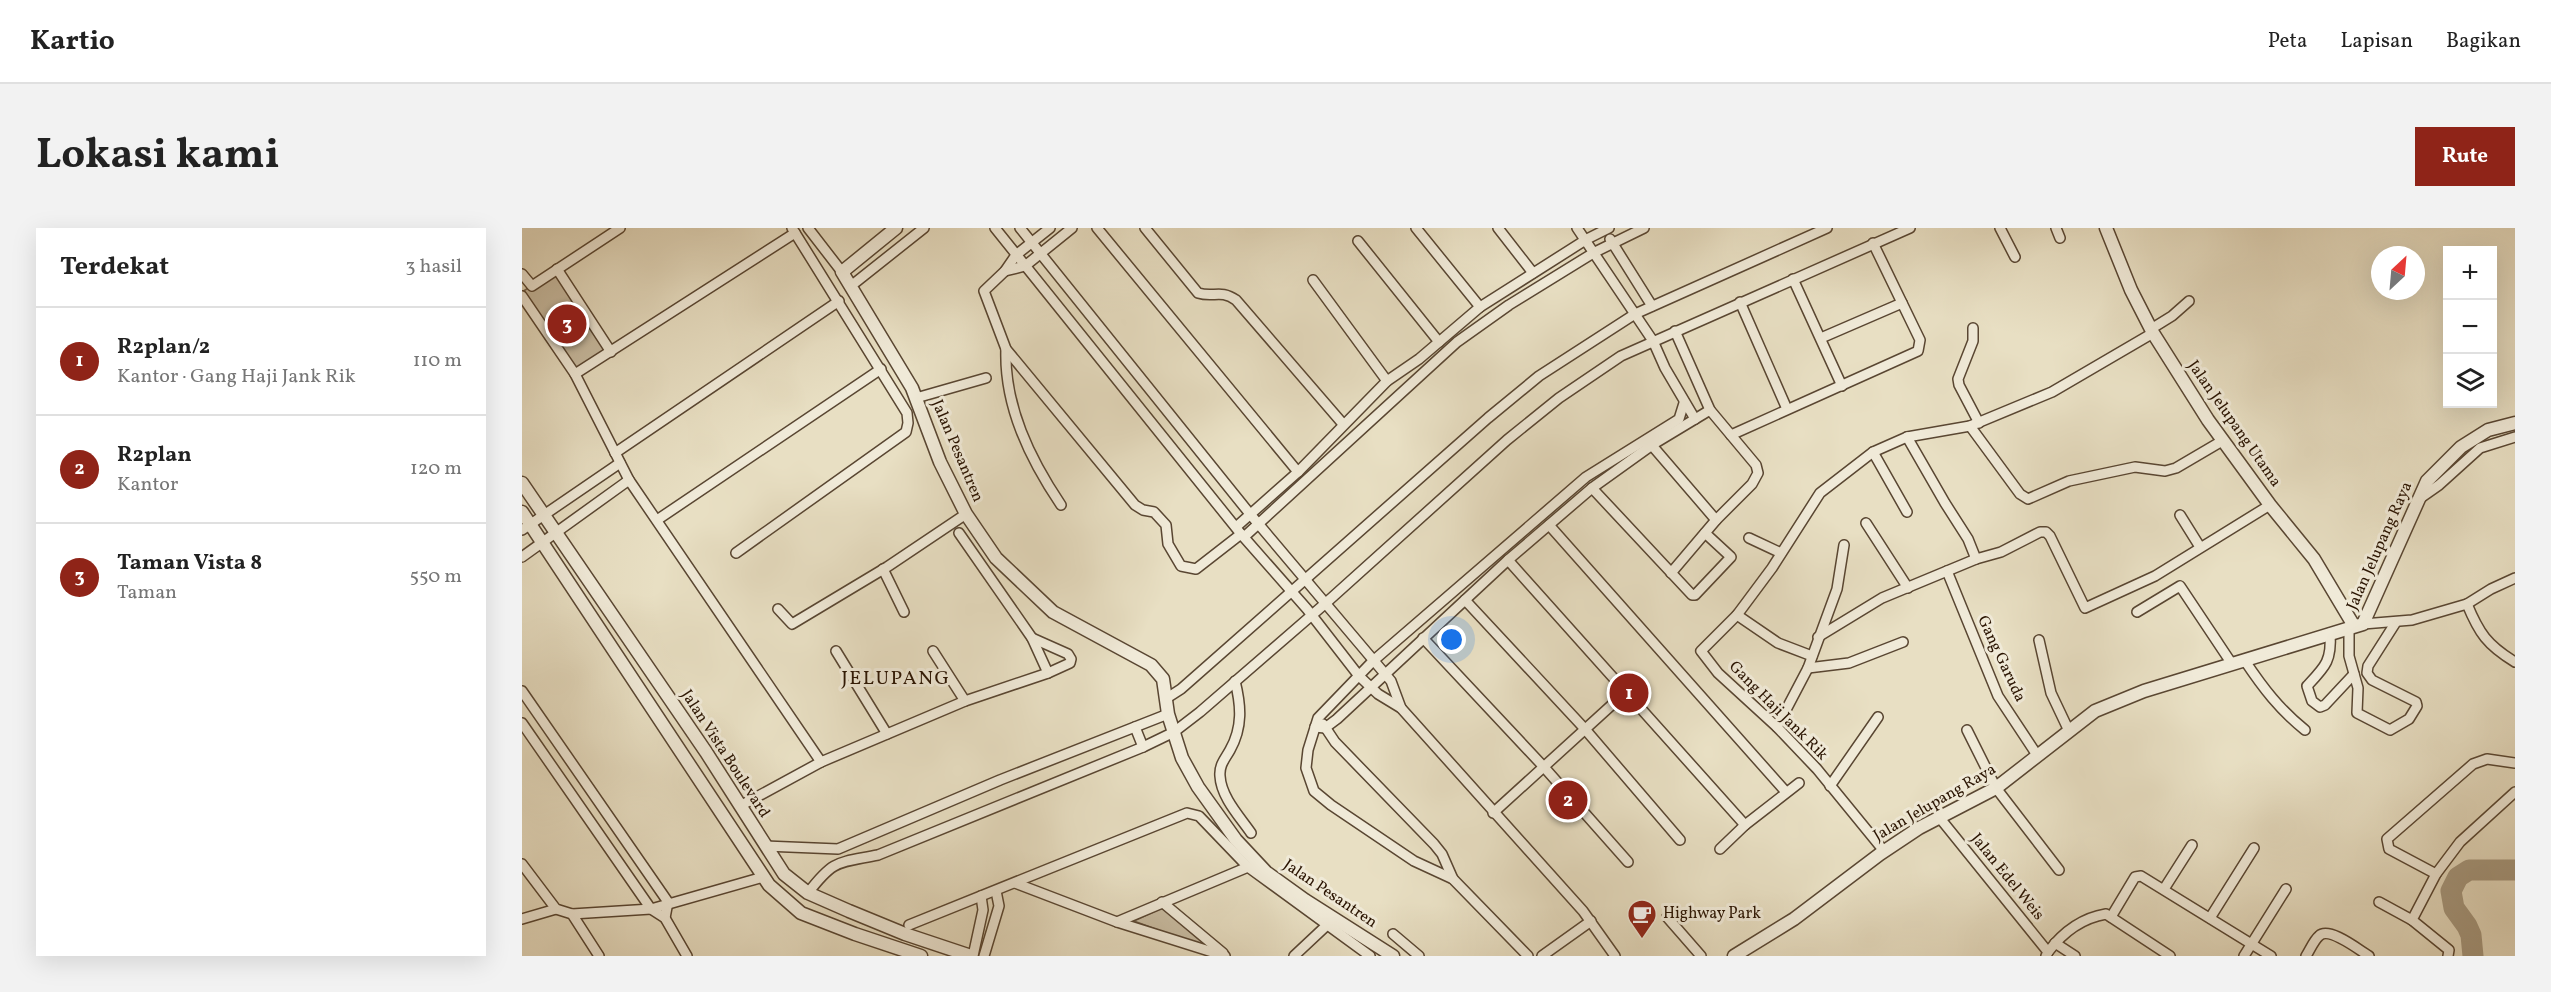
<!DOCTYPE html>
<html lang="id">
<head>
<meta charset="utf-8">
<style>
  body { margin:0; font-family:Vollkorn,serif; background:#f2f2f2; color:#222 }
  .controls { position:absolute; right:18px; top:18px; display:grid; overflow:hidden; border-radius:0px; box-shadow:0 6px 24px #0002 }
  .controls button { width:54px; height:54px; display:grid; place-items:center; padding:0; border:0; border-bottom:2px solid #e0e0e0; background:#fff; color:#222; font:30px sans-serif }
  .compass { position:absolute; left:1849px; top:18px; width:54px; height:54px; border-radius:50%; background:#fff; box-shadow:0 6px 24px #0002; rotate:26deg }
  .you { position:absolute; left:930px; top:412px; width:21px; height:21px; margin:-15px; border:4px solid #fff; border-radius:50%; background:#1a73e8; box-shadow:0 0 0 9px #1a73e833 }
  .badge { display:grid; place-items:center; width:39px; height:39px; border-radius:50%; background:#8f2418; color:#fff; font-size:20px; font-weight:700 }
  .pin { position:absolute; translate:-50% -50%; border:3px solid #fff; box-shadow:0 2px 6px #0006 }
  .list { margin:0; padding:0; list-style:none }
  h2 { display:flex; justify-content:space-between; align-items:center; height:78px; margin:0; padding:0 24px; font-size:26px }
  h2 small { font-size:20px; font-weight:400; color:#767676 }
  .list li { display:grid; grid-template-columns:39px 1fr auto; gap:18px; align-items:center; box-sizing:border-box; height:108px; padding:0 24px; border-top:2px solid #e0e0e0 }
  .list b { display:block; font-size:22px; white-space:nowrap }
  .list p { margin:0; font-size:20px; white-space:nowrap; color:#767676 }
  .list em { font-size:20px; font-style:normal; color:#767676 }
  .icon { flex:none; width:33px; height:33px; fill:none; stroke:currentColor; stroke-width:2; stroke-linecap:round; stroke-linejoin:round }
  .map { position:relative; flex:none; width:1993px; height:728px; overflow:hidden; border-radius:0px }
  header { display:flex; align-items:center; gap:36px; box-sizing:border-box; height:84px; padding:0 30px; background:#fff; border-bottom:2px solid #e0e0e0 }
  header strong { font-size:28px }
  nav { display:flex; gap:33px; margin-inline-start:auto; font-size:21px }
  .intro { display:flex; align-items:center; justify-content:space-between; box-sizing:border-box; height:144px; padding:0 36px }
  h1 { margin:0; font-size:42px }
  .button { padding:15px 27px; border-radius:0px; background:#8f2418; color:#fff; font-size:21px; font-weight:700 }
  main { display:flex; gap:36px; padding:0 36px }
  aside { flex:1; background:#fff; border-radius:0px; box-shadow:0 6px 24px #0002 }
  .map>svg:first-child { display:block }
  .green { fill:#c8bca2; stroke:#786852; stroke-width:1.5 }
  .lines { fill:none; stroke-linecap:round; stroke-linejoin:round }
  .river { stroke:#a79a81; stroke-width:21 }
  .minor-casing { stroke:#594632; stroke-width:12 }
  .tertiary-casing { stroke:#594632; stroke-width:15 }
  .minor { stroke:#f0ead8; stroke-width:9 }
  .tertiary { stroke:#f0ead8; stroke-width:12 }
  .labels { text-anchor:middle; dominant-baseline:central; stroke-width:6; stroke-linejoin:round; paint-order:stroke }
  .street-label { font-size:16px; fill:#291301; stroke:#f0ead8 }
  .poi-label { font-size:16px; fill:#291301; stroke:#f0ead8; text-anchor:start }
  .quarter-label { font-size:20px; letter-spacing:1.5px; fill:#291301; stroke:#f0ead8 }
</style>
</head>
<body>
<header>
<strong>Kartio</strong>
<nav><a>Peta</a><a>Lapisan</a><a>Bagikan</a></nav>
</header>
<div class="intro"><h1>Lokasi kami</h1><a class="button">Rute</a></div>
<main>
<aside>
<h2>Terdekat<small>3 hasil</small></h2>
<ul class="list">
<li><span class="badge">1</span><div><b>R2plan/2</b><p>Kantor · Gang Haji Jank Rik</p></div><em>110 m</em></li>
<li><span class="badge">2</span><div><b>R2plan</b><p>Kantor</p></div><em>120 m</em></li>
<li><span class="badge">3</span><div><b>Taman Vista 8</b><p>Taman</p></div><em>550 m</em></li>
</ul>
</aside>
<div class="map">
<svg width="1993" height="728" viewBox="0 0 1993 728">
  <rect width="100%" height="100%" fill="#e8dfc3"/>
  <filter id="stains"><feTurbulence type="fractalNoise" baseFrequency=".00333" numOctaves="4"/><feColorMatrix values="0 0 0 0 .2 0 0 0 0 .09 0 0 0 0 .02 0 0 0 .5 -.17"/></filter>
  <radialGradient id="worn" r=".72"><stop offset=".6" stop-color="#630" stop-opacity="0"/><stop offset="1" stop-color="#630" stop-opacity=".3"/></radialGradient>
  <g class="green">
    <polygon points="35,41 89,124 53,146 0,64"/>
    <polygon points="642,679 705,728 612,693"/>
  </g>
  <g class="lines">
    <polyline class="river" points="1951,728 1949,707 1945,698 1932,680 1929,663 1936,649 1947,642 1993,642"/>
    <g class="minor-casing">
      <g id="minor">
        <polyline points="286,0 320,44"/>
        <polyline points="473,0 719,306 785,381 837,448 856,466 879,480 1061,683 1093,728"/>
        <polyline points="498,0 728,286 869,453 879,480"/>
        <polyline points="528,0 494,27 483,43 462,63 484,121 613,277 621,282 632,284 644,297 646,316 659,338 674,341 719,306"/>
        <polyline points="575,0 776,244"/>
        <path d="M623 0 676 65C692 70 698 61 714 72L821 196"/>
        <polyline points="894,0 958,79"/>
        <polyline points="976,0 1011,45"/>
        <polyline points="1055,0 1131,113 1143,140 1173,191"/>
        <polyline points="1478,0 1493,29"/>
        <polyline points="1534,0 1538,10"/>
        <polyline points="1088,11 1130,78"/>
        <polyline points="836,13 917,114"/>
        <polyline points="35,41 89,124"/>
        <polyline points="483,43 503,38 550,0"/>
        <polyline points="0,46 10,58 98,0"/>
        <polyline points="1271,51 1320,158"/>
        <polyline points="791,52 865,153"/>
        <polyline points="334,54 402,0"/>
        <polyline points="0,68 53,146 273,5"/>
        <polyline points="1218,74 1265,181"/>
        <polyline points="1451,100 1451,113 1436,151 1437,157 1457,195"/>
        <polyline points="1629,101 1650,88 1667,73"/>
        <polyline points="1299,110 1380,75"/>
        <path d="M484 121C482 178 508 231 539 277"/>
        <polyline points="53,146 107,252 299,534 443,473 526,445 548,435 549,431 546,426 510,410"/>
        <polyline points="394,170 464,150"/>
        <polyline points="1448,198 1498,266 1506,271 1547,253 1613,239 1643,243 1654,240 1700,213"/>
        <polyline points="1209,207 1396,123 1398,112 1351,15"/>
        <polyline points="1385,209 1448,198 1530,164 1631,105"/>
        <polyline points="1127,214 1194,292"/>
        <polyline points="1351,224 1385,284"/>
        <polyline points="93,225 317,73"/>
        <polyline points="1070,260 1170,367 1173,367 1209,329 1183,305"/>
        <polyline points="1897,271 1917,257 1958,220 1993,209"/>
        <polyline points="1658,287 1678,319"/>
        <polyline points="135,292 359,141"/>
        <polyline points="1344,295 1386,360"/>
        <polyline points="1027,297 1264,564"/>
        <polyline points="714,299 776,244 865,153 897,131 958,79 1065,11 1087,0"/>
        <polyline points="0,302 98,235"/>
        <polyline points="437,305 510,410 526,445"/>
        <polyline points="722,309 935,114 987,77 1073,24 1122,0"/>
        <polyline points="1227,310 1259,325"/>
        <polyline points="214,325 384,204 386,195 385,185 270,0"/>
        <polyline points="0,329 107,252"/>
        <polyline points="1454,331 1479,324 1518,304 1524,304 1528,308 1563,380 1633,348 1748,277"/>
        <polyline points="986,332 1223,597"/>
        <polyline points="361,341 382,384"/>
        <polyline points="1425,343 1476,468 1515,527"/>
        <polyline points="1149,345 1194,292 1230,256 1236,245 1234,237 1188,182 1153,103"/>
        <polyline points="943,372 1062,500 1158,612"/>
        <path d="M1945 376C1957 405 1965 417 1993 434"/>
        <polyline points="256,381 270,396 365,339 444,286"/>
        <polyline points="1615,384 1658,358 1710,436"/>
        <polyline points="1215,387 1256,415 1290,428"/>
        <polyline points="1841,396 1890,392 1945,376 1969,361 1993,350"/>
        <polyline points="1827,400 1827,428 1836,460 1835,485 1868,502 1887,491 1895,478 1894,474 1850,452 1845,445 1846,438 1874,394"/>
        <path d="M1808 405C1810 433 1803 439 1785 458L1790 473 1798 479 1803 477 1832 446"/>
        <polyline points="1296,409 1360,370 1454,331 1446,311 1423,275 1385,209 1351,224 1298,265 1250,340 1215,387 1179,423 1196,445 1255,499 1295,541 1362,623"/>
        <polyline points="901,410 1021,538 1106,634"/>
        <polyline points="1517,412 1529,465 1547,503"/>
        <polyline points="314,423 365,506"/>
        <polyline points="411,423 443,473"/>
        <path d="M1723 433C1741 460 1758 482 1783 502"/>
        <polyline points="1286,440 1327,435 1381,414"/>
        <path d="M713 453C719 477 721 499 708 522 703 531 697 537 698 548 699 569 718 589 729 605"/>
        <polyline points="0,463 146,674 143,690"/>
        <polyline points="645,470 659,461 966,190 1017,148 1113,86 1305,0"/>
        <polyline points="0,495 129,681 143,690 165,728"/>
        <polyline points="801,496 813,514 912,616 920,626 931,651"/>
        <polyline points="613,499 621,519"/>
        <polyline points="793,499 803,500 815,491 986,332 1070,260 1130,217 1188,182"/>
        <polyline points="1255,499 1286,440 1315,361 1322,317"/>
        <polyline points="1445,502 1474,560 1537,642"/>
        <polyline points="1308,558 1356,489"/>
        <polyline points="218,578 299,534"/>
        <polyline points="971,585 1104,464"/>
        <polyline points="1417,589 1526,724 1524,728"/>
        <polyline points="243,618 316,621 478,552 646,486"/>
        <polyline points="1198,621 1223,597 1277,555"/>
        <polyline points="0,636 34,681 50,686 77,728"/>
        <polyline points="1914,646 1867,621 1865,611 1951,536 1965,531 1993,535"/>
        <polyline points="493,655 595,694 703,728"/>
        <polyline points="1642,661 1670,617"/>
        <path d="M286 665C312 631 316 635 356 627L621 519 652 504 678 484 805 374 985 212 1037 170 1099 128 1388 0"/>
        <polyline points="640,674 701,725"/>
        <polyline points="1857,674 1890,692"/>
        <polyline points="50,686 129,681 241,649"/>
        <polyline points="1145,689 1179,728"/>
        <polyline points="1589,689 1613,649 1619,648 1749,728"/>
        <polyline points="1688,690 1732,620"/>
        <polyline points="0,691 34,681"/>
        <polyline points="595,694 726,639"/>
        <polyline points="387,697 665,585 677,588 726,639 848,728"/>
        <polyline points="871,706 897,728"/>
        <polyline points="1533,715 1553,728"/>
        <path d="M1526 724C1541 704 1560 690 1584 686L1648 728"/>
        <polyline points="451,728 461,682 459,668"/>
        <polyline points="462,728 477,678 474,663"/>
        <polyline points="772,728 804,698"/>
        <polyline points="1006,728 931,651 892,633 809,577 792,563 784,540 786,522 796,490 851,433 1064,249 1157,191 1162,175"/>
        <polyline points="1020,728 1069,693"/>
        <polyline points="1722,728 1764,661"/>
        <path d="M1784 728C1788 722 1792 712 1797 708 1807 698 1837 722 1847 728"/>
        <polyline points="1926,728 1927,722 1890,692 1914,646 1938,614 1993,564"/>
      </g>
    </g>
    <g class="tertiary-casing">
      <g id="tertiary">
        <polyline points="374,0 320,44 390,160 418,234 444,286 474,330 531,384 629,437 641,451 646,486 660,530 676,559 714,612 744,644 783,672 871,728"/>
        <polyline points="1584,0 1609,62 1631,105 1686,192 1748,277 1792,331 1832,398"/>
        <polyline points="0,255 184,524 262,646 286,665 327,683 383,706 449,728"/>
        <polyline points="0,284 247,657 279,685 333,706 399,728"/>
        <polyline points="1212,728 1272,691 1358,626 1397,600 1474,560 1573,483 1622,463 1841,396 1905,253 1939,219 1966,202 1993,195"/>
      </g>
    </g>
    <use href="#minor" class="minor"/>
    <use href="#tertiary" class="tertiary"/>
  </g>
  <defs>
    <g id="cafe-pin" transform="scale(1.5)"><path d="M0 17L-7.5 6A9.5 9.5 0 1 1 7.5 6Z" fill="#8f2418" stroke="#f0ead8"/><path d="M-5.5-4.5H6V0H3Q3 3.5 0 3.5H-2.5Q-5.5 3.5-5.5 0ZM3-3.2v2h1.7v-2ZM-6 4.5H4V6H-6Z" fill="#fff"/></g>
  </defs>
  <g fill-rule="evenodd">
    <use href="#cafe-pin" x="1120" y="686"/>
  </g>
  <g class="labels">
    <g class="street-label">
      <text transform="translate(1712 196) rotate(55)">Jalan Jelupang Utama</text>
      <text transform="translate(435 223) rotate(67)">Jalan Pesantren</text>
      <text transform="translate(1858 318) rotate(-66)">Jalan Jelupang Raya</text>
      <text transform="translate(1479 431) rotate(65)">Gang Garuda</text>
      <text transform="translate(1256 483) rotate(45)">Gang Haji Jank Rik</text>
      <text transform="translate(203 526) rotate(57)">Jalan Vista Boulevard</text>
      <text transform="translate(1413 575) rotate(-30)">Jalan Jelupang Raya</text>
      <text transform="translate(1485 649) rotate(51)">Jalan Edel Weis</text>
      <text transform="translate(808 666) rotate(34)">Jalan Pesantren</text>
    </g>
    <g class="poi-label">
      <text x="1141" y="686">Highway Park</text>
    </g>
    <g class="quarter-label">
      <text x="374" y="451">JELUPANG</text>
    </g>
  </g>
  <rect width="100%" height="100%" filter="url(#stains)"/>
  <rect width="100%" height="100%" fill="url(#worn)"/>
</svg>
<div class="controls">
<button>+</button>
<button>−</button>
<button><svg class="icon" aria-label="layers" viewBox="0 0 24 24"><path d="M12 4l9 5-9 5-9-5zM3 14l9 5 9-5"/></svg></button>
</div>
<svg class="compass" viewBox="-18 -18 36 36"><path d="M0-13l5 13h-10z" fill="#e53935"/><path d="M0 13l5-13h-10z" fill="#767676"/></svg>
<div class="you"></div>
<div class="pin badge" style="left:1107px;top:465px">1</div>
<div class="pin badge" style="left:1046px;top:572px">2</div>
<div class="pin badge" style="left:45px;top:96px">3</div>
</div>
</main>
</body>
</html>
